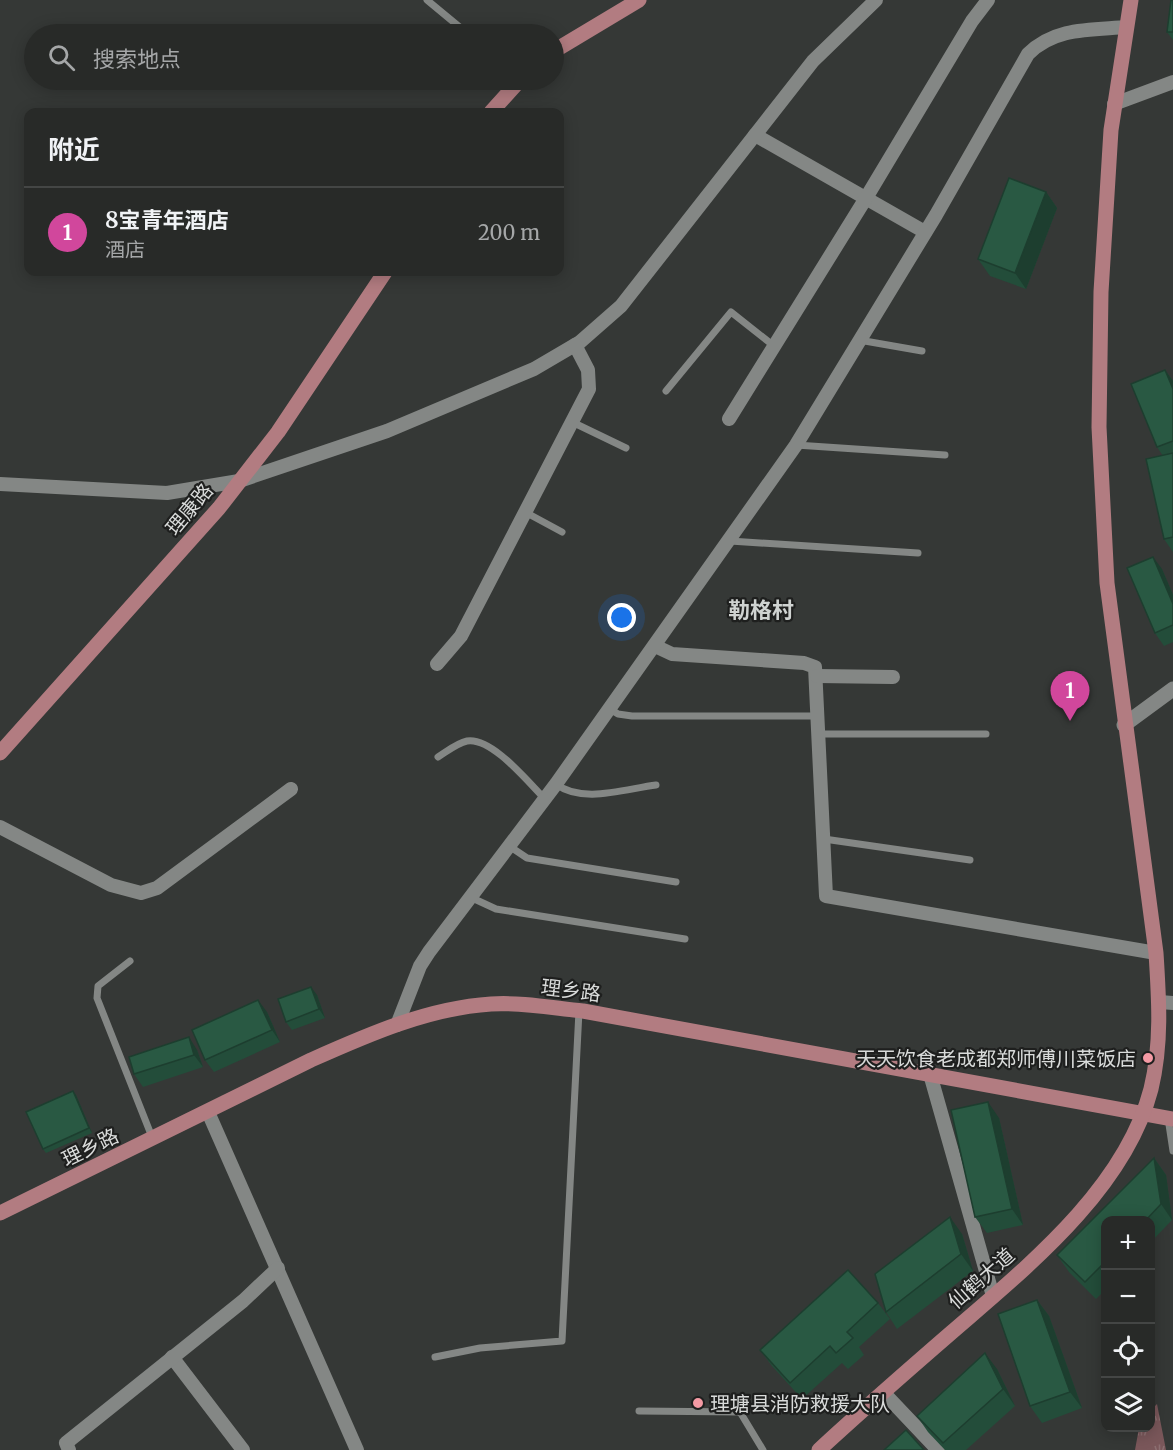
<!DOCTYPE html>
<html lang="zh">
<head>
<meta charset="utf-8">
<style>
  body { margin:0; font-family:Merriweather,"Noto Sans SC",serif; background:#343634; color:#f1f3f6 }
  .controls { position:absolute; right:18px; bottom:18px; display:grid; overflow:hidden; border-radius:12px; box-shadow:0 3px 15px #0003 }
  .controls button { width:54px; height:54px; display:grid; place-items:center; padding:0; border:0; border-bottom:2px solid #444645; background:#282a28; color:#f1f3f6; font:30px sans-serif }
  .you { position:absolute; left:622px; top:618px; width:21px; height:21px; margin:-15px; border:4px solid #fff; border-radius:50%; background:#1a73e8; box-shadow:0 0 0 9px #1a73e833 }
  .badge { display:grid; place-items:center; width:39px; height:39px; border-radius:50%; background:#f49aa4; color:#fff; font-size:20px; font-weight:700 }
  .pin { position:absolute; translate:-50% -50px; filter:drop-shadow(0 2px 3px #0008) }
  .pin::after { content:''; position:absolute; top:32px; width:21px; height:18px; background:inherit; clip-path:polygon(0 0,100% 0,50% 100%) }
  .list { margin:0; padding:0; list-style:none }
  h2 { display:flex; justify-content:space-between; align-items:center; height:78px; margin:0; padding:0 24px; font-size:26px }
  h2 small { font-size:20px; font-weight:400; color:#a5a7a8 }
  .list li { display:grid; grid-template-columns:39px 1fr auto; gap:18px; align-items:center; box-sizing:border-box; height:90px; padding:0 24px; border-top:2px solid #444645 }
  .list b { display:block; font-size:22px; white-space:nowrap }
  .list p { margin:0; font-size:20px; white-space:nowrap; color:#a5a7a8 }
  .list em { font-size:20px; font-style:normal; color:#a5a7a8 }
  .icon { flex:none; width:33px; height:33px; fill:none; stroke:currentColor; stroke-width:2; stroke-linecap:round; stroke-linejoin:round }
  .map { position:relative; flex:none; width:1173px; height:1450px; overflow:hidden }
  .search { position:absolute; background:#282a28; box-shadow:0 3px 15px #0003; left:24px; top:24px; width:540px; height:66px; display:flex; align-items:center; gap:15px; box-sizing:border-box; padding:0 21px; border-radius:33px; color:#a5a7a8; font-size:22px }
  .panel { position:absolute; background:#282a28; box-shadow:0 3px 15px #0003; left:24px; top:108px; width:540px; height:168px; border-radius:12px }
  .map>svg:first-child { display:block }
  .grass { fill:url(#grass-tufts) }
  .lines { fill:none; stroke-linecap:round; stroke-linejoin:round }
  .service { stroke:#848785; stroke-width:7 }
  .minor { stroke:#848785; stroke-width:14 }
  .tertiary { stroke:#848785; stroke-width:15 }
  .primary { stroke:#b27c81; stroke-width:15 }
  .wall { fill:#234d3a }
  .shaded-wall { fill:#1d3e2f }
  .building { fill:#295943; stroke:#1d3e2f; stroke-width:1.5 }
  .poi-dot { fill:#f49aa4; stroke:#1e1f1e; stroke-width:2 }
  .labels { text-anchor:middle; dominant-baseline:central; stroke-width:4.5; stroke-linejoin:round; paint-order:stroke }
  .street-label { font-size:20px; fill:#d9dbda; stroke:#1e1f1e }
  .poi-label { font-size:20px; fill:#d9dbda; stroke:#1e1f1e; text-anchor:end }
  .quarter-label { font-size:22px; font-weight:bold; fill:#cfd3d1; stroke:#1e1f1e }
</style>
</head>
<body>
<div class="map">
<svg width="1173" height="1450" viewBox="0 0 1173 1450">
  <defs>
    <pattern id="grass-tufts" width="24" height="20" patternUnits="userSpaceOnUse" patternTransform="scale(1.5)"><rect width="24" height="20" fill="#7a575a"/><path d="M3 7l-1-3M5 7V3M7 7l1-3M15 17l-1-3M17 17v-4M19 17l1-3" fill="none" stroke="#8c6f71"/></pattern>
  </defs>
  <rect width="100%" height="100%" fill="#353836"/>
  <polygon class="grass" points="1157,1404 1166,1450 1135,1450 1139,1428 1150,1428 1151,1410"/>
  <g class="lines">
    <g class="service">
      <polyline points="427,0 468,34"/>
      <polyline points="859,340 922,351"/>
      <polyline points="666,391 731,312 774,346"/>
      <polyline points="572,422 626,448"/>
      <polyline points="796,445 945,455"/>
      <polyline points="525,512 562,532"/>
      <polyline points="730,541 918,553"/>
      <polyline points="610,709 618,714 632,716 818,716"/>
      <polyline points="819,734 986,734"/>
      <path d="M438 757C446 752 457 743 467 741 492 737 528 782 545 799"/>
      <path d="M556 784C582 804 625 789 656 785"/>
      <polyline points="824,839 970,860"/>
      <polyline points="509,846 527,858 676,882"/>
      <polyline points="470,897 496,909 685,939"/>
      <polyline points="130,961 98,986 97,998 152,1137"/>
      <polyline points="1168,1118 1173,1151"/>
      <polyline points="435,1357 480,1348 562,1341 579,1011"/>
      <polyline points="639,1411 740,1412 763,1450"/>
    </g>
    <g class="minor">
      <polyline points="1114,104 1173,82"/>
      <polyline points="755,135 925,232"/>
      <polyline points="729,419 866,198 972,21 988,0"/>
      <polyline points="0,484 167,493 239,481 387,431 534,369 580,342 621,306 813,61 876,0"/>
      <polyline points="655,646 672,654 804,663 815,667 826,896 1156,953"/>
      <polyline points="437,664 461,636 589,389 588,370 575,345"/>
      <polyline points="817,676 893,677"/>
      <polyline points="0,827 111,885 141,893 157,888 291,789"/>
      <polyline points="1160,1002 1173,1003"/>
      <path d="M397 1025 420 966 429 952 556 784 796 445 936 215 1028 54C1055 27 1091 30 1127 27"/>
      <polyline points="930,1074 993,1296"/>
      <polyline points="208,1112 357,1450"/>
      <polyline points="172,1357 243,1450"/>
      <polyline points="883,1392 938,1450"/>
      <polyline points="69,1450 66,1443 243,1301 278,1268"/>
    </g>
    <polyline class="tertiary" points="1124,725 1173,689"/>
    <g class="primary">
      <polyline points="554,51 639,0"/>
      <polyline points="491,112 520,80"/>
      <polyline points="0,753 219,508 278,432 385,272"/>
      <path d="M0 1213 311 1060C367 1035 428 1008 491 1004 521 1002 553 1008 583 1011L1173 1119"/>
      <path d="M819 1450C862 1410 907 1371 952 1332 1027 1267 1125 1189 1151 1089 1162 1044 1159 999 1156 953L1107 583 1099 427 1101 292 1111 130 1131 0"/>
    </g>
  </g>
  <g class="wall">
    <polygon points="1173,0 1173,40 1167,32"/>
    <polygon points="1046,192 1057,208 1026,289 990,276 978,259"/>
    <polygon points="1165,370 1173,381 1173,552 1164,539 1163,456 1157,447"/>
    <polygon points="1162,569 1173,595 1173,642 1164,646 1155,633"/>
    <polygon points="317,995 325,1018 292,1030 286,1022"/>
    <polygon points="267,1012 280,1042 214,1072 205,1060"/>
    <polygon points="197,1050 203,1067 143,1087 134,1074"/>
    <polygon points="76,1095 92,1133 46,1153 43,1149"/>
    <polygon points="999,1118 1023,1225 987,1233 975,1217"/>
    <polygon points="1154,1158 1166,1175 1172,1220 1150,1243 1150,1221 1106,1221 1106,1289 1096,1299 1069,1272 1057,1255"/>
    <polygon points="962,1234 973,1271 897,1329 886,1312"/>
    <polygon points="1037,1300 1049,1316 1082,1408 1042,1423 1030,1406"/>
    <polygon points="878,1303 890,1319 859,1347 864,1355 848,1369 842,1363 802,1399 772,1366 760,1350"/>
    <polygon points="997,1369 1015,1406 966,1450 945,1450 928,1432 917,1416"/>
  </g>
  <g class="shaded-wall">
    <polygon points="1046,192 1057,208 1026,289 1015,273"/>
    <polygon points="1165,370 1173,381 1173,389"/>
    <polygon points="1153,557 1162,569 1173,595 1173,604"/>
    <polygon points="311,987 317,995 325,1018 319,1009"/>
    <polygon points="258,1000 267,1012 280,1042 272,1030"/>
    <polygon points="189,1037 197,1050 203,1067 194,1055"/>
    <polygon points="73,1091 76,1095 92,1133 89,1128"/>
    <polygon points="988,1102 999,1118 1023,1225 1012,1209"/>
    <polygon points="1154,1158 1166,1175 1172,1220 1161,1204"/>
    <polygon points="950,1217 962,1234 973,1271 961,1254"/>
    <polygon points="1037,1300 1049,1316 1082,1408 1070,1392"/>
    <polygon points="985,1353 997,1369 1015,1406 1003,1389"/>
  </g>
  <g class="building">
    <polygon points="1171,0 1173,0 1173,32 1167,32"/>
    <polygon points="1009,178 1046,192 1015,273 978,259"/>
    <polygon points="1165,370 1173,389 1173,441 1157,447 1131,384"/>
    <polygon points="1173,453 1173,537 1164,539 1146,459"/>
    <polygon points="1153,557 1173,604 1173,625 1155,633 1127,568"/>
    <polygon points="311,987 319,1009 286,1022 278,999"/>
    <polygon points="258,1000 272,1030 205,1060 192,1030"/>
    <polygon points="189,1037 194,1055 134,1074 129,1057"/>
    <polygon points="73,1091 89,1128 43,1149 26,1112"/>
    <polygon points="988,1102 1012,1209 975,1217 951,1110"/>
    <polygon points="1154,1158 1161,1204 1145,1221 1106,1221 1106,1261 1085,1282 1057,1255"/>
    <polygon points="950,1217 961,1254 886,1312 875,1274"/>
    <polygon points="848,1270 878,1303 847,1332 853,1338 836,1353 830,1346 790,1383 760,1350"/>
    <polygon points="1037,1300 1070,1392 1030,1406 998,1314"/>
    <polygon points="985,1353 1003,1389 943,1443 917,1416"/>
    <polygon points="906,1430 924,1450 884,1450"/>
  </g>
  <g class="poi-dot">
    <circle cx="1148" cy="1058" r="6"/>
    <circle cx="698" cy="1403" r="6"/>
  </g>
  <g class="labels">
    <g class="street-label">
      <text transform="translate(189 509) rotate(-50)">理康路</text>
      <text transform="translate(571 990) rotate(7)">理乡路</text>
      <text transform="translate(90 1147) rotate(-26)">理乡路</text>
      <text transform="translate(981 1278) rotate(-41)">仙鹤大道</text>
    </g>
    <g class="poi-label">
      <text x="1136" y="1058">天天饮食老成都郑师傅川菜饭店</text>
      <text x="710" y="1403" text-anchor="start">理塘县消防救援大队</text>
    </g>
    <g class="quarter-label">
      <text x="761" y="610">勒格村</text>
    </g>
  </g>
</svg>
<div class="controls">
<button>+</button>
<button>−</button>
<button><svg class="icon" aria-label="locate" viewBox="0 0 24 24"><circle cx="12" cy="12" r="6"/><path d="M12 2v4M12 18v4M2 12h4M18 12h4"/></svg></button>
<button><svg class="icon" aria-label="layers" viewBox="0 0 24 24"><path d="M12 4l9 5-9 5-9-5zM3 14l9 5 9-5"/></svg></button>
</div>
<div class="you"></div>
<div class="pin badge" style="left:1070px;top:721px;background:#d1479c">1</div>
<div class="search"><svg class="icon" aria-label="search" viewBox="0 0 24 24"><circle cx="10" cy="10" r="6"/><path d="M15 15l6 6"/></svg>搜索地点</div>
<section class="panel">
<h2>附近<small></small></h2>
<ul class="list">
<li><span class="badge" style="background:#d1479c">1</span><div><b>8宝青年酒店</b><p>酒店</p></div><em>200 m</em></li>
</ul>
</section>
</div>
</body>
</html>
